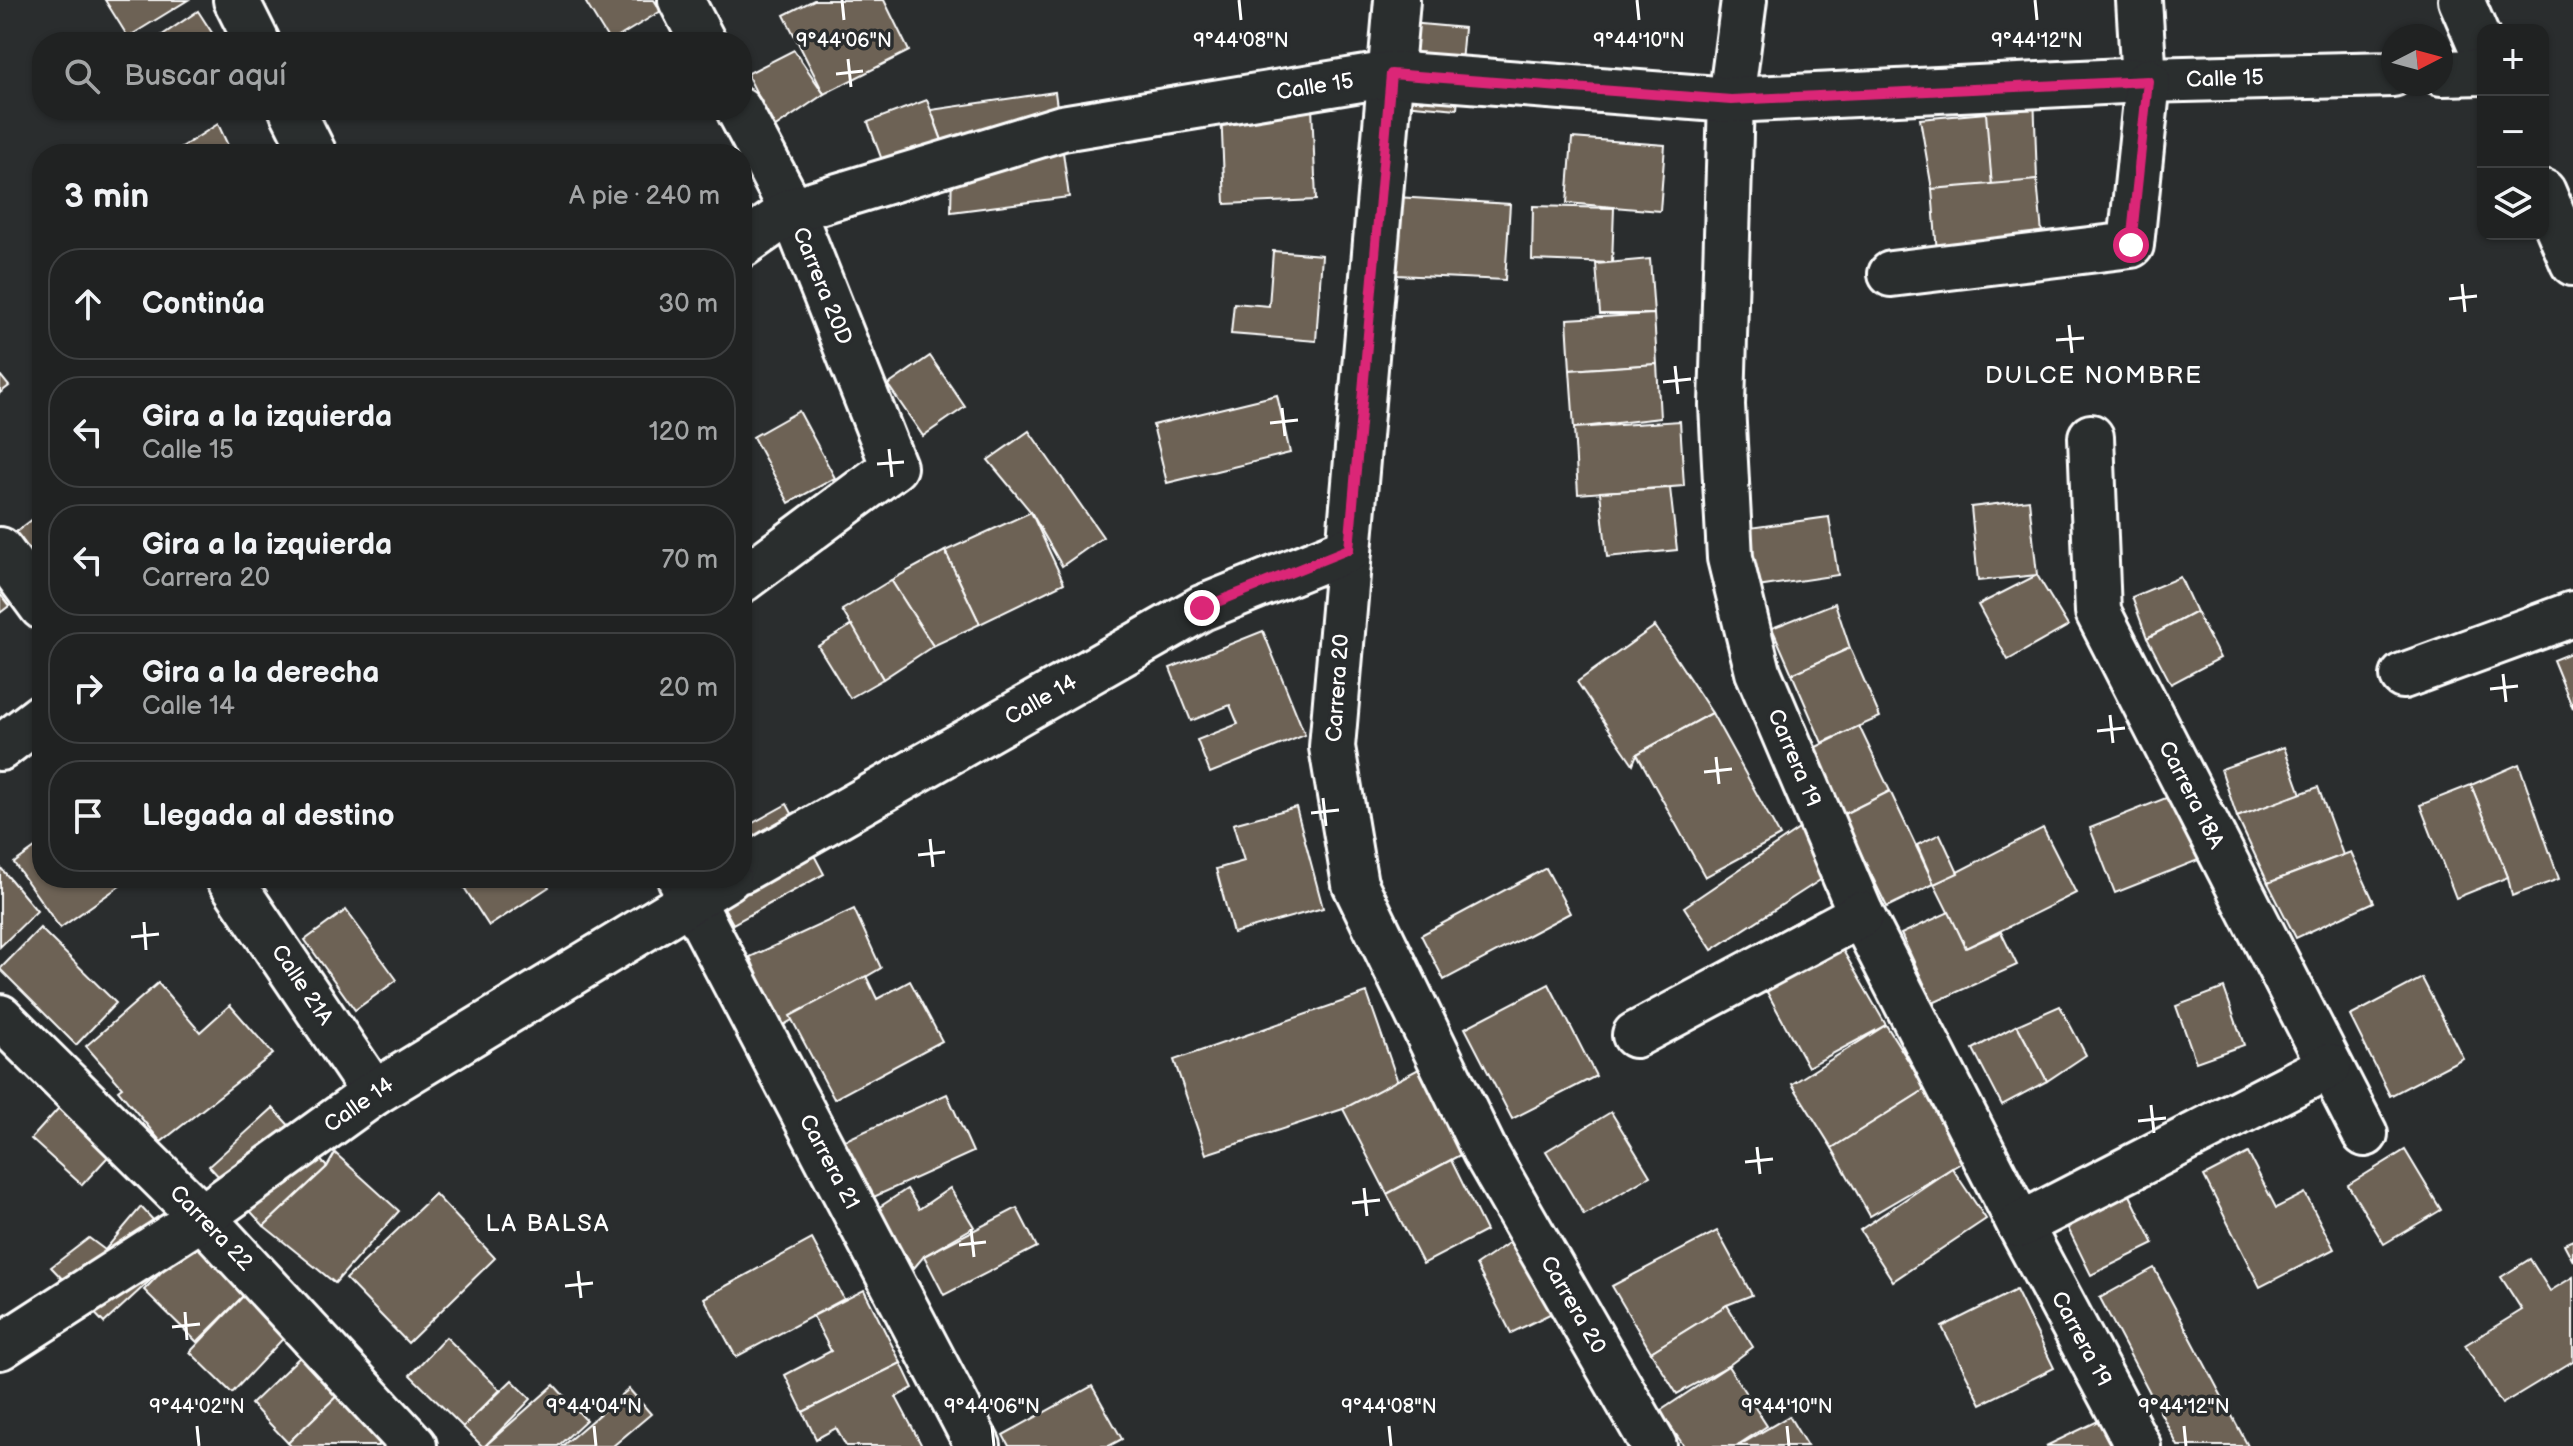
<!DOCTYPE html>
<html lang="es">
<head>
<meta charset="utf-8">
<style>
  body { margin:0; font-family:"Balsamiq Sans",sans-serif; background:#2d2f2f; color:#f1f3f6 }
  .controls { position:absolute; right:24px; top:24px; display:grid; overflow:hidden; border-radius:16px; box-shadow:0 2px 6px #0004 }
  .controls button { width:72px; height:72px; display:grid; place-items:center; padding:0; border:0; border-bottom:2px solid #3d3f40; background:#202222; color:#f1f3f6; font:40px sans-serif }
  .compass { position:absolute; left:2381px; top:24px; width:72px; height:72px; border-radius:50%; background:#202222; box-shadow:0 2px 6px #0004; rotate:84deg }
  .stop { position:absolute; width:24px; height:24px; margin:-18px; border:6px solid #db2777; border-radius:50%; background:#fff }
  .stop.end { background:#db2777; border-color:#fff; box-shadow:0 2px 8px #0008 }
  .list { margin:0; padding:0; list-style:none }
  h2 { display:flex; justify-content:space-between; align-items:center; height:104px; margin:0; padding:0 32px; font-size:34px }
  h2 small { font-size:26px; font-weight:400; color:#a2a4a5 }
  .list li { display:grid; grid-template-columns:52px 1fr auto; gap:24px; align-items:center; box-sizing:border-box; height:112px; margin:0 16px 16px; padding:0 16px; border:2px solid #3d3f40; border-radius:32px }
  .list b { display:block; font-size:30px; white-space:nowrap }
  .list p { margin:0; font-size:26px; white-space:nowrap; color:#a2a4a5 }
  .list em { font-size:26px; font-style:normal; color:#a2a4a5 }
  .icon { flex:none; width:44px; height:44px; fill:none; stroke:currentColor; stroke-width:2; stroke-linecap:round; stroke-linejoin:round }
  .map { position:relative; flex:none; width:2573px; height:1446px; overflow:hidden }
  .search { position:absolute; background:#202222; box-shadow:0 2px 6px #0004; left:32px; top:32px; width:720px; height:88px; display:flex; align-items:center; gap:20px; box-sizing:border-box; padding:0 28px; border-radius:32px; color:#a2a4a5; font-size:30px }
  .panel { position:absolute; background:#202222; box-shadow:0 2px 6px #0004; left:32px; top:144px; width:720px; height:744px; border-radius:32px }
  .map>svg:first-child { display:block }
  .building { fill:#6d6254; stroke:#fff; stroke-width:2 }
  .lines { fill:none; stroke-linecap:round; stroke-linejoin:round }
  .minor-casing { stroke:#fff; stroke-width:50 }
  .minor { stroke:#2a2d2e; stroke-width:44 }
  .route { stroke:#db2777; stroke-width:10 }
  .ticks { fill:none; stroke:#fff; stroke-width:3 }
  .labels { text-anchor:middle; dominant-baseline:central; stroke-width:7; stroke-linejoin:round; paint-order:stroke }
  .street-label { font-size:22px; fill:#fff; stroke:#2a2d2e }
  .neighbourhood-label { font-size:24px; letter-spacing:2px; fill:#fff; stroke:#2a2d2e }
  .ticks-label { font-size:20px; text-anchor:middle; fill:#fff; stroke:#2a2d2e; stroke-width:7; stroke-linejoin:round; paint-order:stroke }
</style>
</head>
<body>
<div class="map">
<svg width="2573" height="1446" viewBox="0 0 2573 1446">
  <rect width="100%" height="100%" fill="#2a2d2e"/>
  <filter id="ink" filterUnits="userSpaceOnUse"><feTurbulence type="fractalNoise" baseFrequency=".0125" numOctaves="2"/><feDisplacementMap in="SourceGraphic" scale="16" xChannelSelector="R" yChannelSelector="G"/><feConvolveMatrix kernelMatrix="1 2 1 2 8 2 1 2 1" color-interpolation-filters="sRGB"/></filter>
  <g filter="url(#ink)">
    <g class="building">
      <polygon points="105,0 188,0 128,37"/>
      <polygon points="589,0 654,0 661,11 610,42 586,3"/>
      <polygon points="814,0 884,0 909,51 824,94 784,15"/>
      <polygon points="198,11 218,42 152,42"/>
      <polygon points="1399,22 1464,28 1457,109 1392,103"/>
      <polygon points="794,50 824,94 774,128 747,74"/>
      <polygon points="1055,92 1069,197 951,212 952,168 931,110"/>
      <polygon points="2034,93 2037,180 1992,187 1983,101"/>
      <polygon points="927,100 952,168 893,190 868,122"/>
      <polygon points="1312,106 1316,200 1225,204 1221,110"/>
      <polygon points="1986,113 1992,187 1932,189 1920,119"/>
      <polygon points="218,124 232,154 171,154"/>
      <polygon points="1572,138 1665,145 1660,211 1567,203"/>
      <polygon points="574,145 580,154 561,154"/>
      <polygon points="2037,180 2043,244 1937,253 1932,189"/>
      <polygon points="1396,197 1510,204 1505,280 1396,275"/>
      <polygon points="1533,206 1614,208 1612,263 1532,260"/>
      <polygon points="1273,251 1322,255 1316,341 1231,334 1234,303 1269,306"/>
      <polygon points="1650,259 1654,314 1600,314 1596,264"/>
      <polygon points="1654,314 1657,364 1570,370 1567,319"/>
      <polygon points="930,356 965,407 923,436 888,385"/>
      <polygon points="1657,364 1660,418 1574,428 1570,370"/>
      <polygon points="0,375 9,386 0,393"/>
      <polygon points="1277,395 1290,453 1167,483 1153,425"/>
      <polygon points="799,411 835,478 789,503 753,437"/>
      <polygon points="1680,421 1684,486 1578,494 1574,428"/>
      <polygon points="1029,431 1103,537 1062,566 1031,512 988,460"/>
      <polygon points="1670,488 1677,550 1607,557 1600,492"/>
      <polygon points="2029,500 2037,575 1978,581 1971,507"/>
      <polygon points="42,512 42,566 16,532"/>
      <polygon points="1031,512 1064,583 980,624 945,551"/>
      <polygon points="1829,517 1838,575 1744,589 1735,530"/>
      <polygon points="945,551 980,624 933,646 891,580"/>
      <polygon points="2037,575 2068,626 2008,660 1978,605"/>
      <polygon points="2180,577 2196,612 2147,638 2132,597"/>
      <polygon points="891,580 933,646 883,679 842,610"/>
      <polygon points="0,594 9,606 0,613"/>
      <polygon points="1835,603 1850,648 1792,674 1772,628"/>
      <polygon points="2196,612 2220,658 2171,684 2147,638"/>
      <polygon points="852,625 883,679 850,698 818,646"/>
      <polygon points="1655,626 1712,713 1637,754 1633,764 1577,682"/>
      <polygon points="1263,631 1305,735 1210,773 1197,740 1238,724 1230,705 1191,721 1170,668"/>
      <polygon points="1850,648 1880,717 1822,743 1792,674"/>
      <polygon points="2573,652 2573,709 2553,660"/>
      <polygon points="1712,713 1780,836 1705,877 1637,754"/>
      <polygon points="1859,726 1890,791 1842,815 1812,749"/>
      <polygon points="2284,747 2301,794 2237,817 2221,769"/>
      <polygon points="2519,764 2559,879 2512,896 2508,877 2471,785"/>
      <polygon points="2471,785 2508,877 2456,898 2420,805"/>
      <polygon points="2318,787 2343,855 2268,883 2237,817"/>
      <polygon points="1890,791 1934,884 1887,907 1842,815"/>
      <polygon points="2181,792 2206,857 2115,893 2090,828"/>
      <polygon points="787,804 824,874 733,924 708,878 742,878 742,829"/>
      <polygon points="1296,807 1323,908 1233,933 1216,869 1244,861 1233,824"/>
      <polygon points="2043,828 2076,893 1966,948 1934,884"/>
      <polygon points="1799,829 1828,875 1712,950 1684,907"/>
      <polygon points="1940,834 1958,873 1934,884 1917,845"/>
      <polygon points="42,843 42,878 131,878 60,928 14,863"/>
      <polygon points="2351,852 2374,902 2296,938 2268,883"/>
      <polygon points="0,867 37,911 0,947"/>
      <polygon points="1546,868 1570,913 1444,980 1421,935"/>
      <polygon points="458,878 543,878 549,887 489,926"/>
      <polygon points="854,909 881,968 780,1027 750,957"/>
      <polygon points="1819,909 1886,1025 1808,1067 1744,950"/>
      <polygon points="346,910 397,980 355,1010 305,940"/>
      <polygon points="1949,912 1966,948 2001,932 2017,965 1933,1003 1901,934"/>
      <polygon points="40,928 116,1003 76,1045 0,969"/>
      <polygon points="866,976 877,999 910,981 942,1041 834,1099 790,1016"/>
      <polygon points="2422,978 2463,1058 2390,1096 2350,1016"/>
      <polygon points="158,983 200,1032 230,1005 273,1054 161,1142 118,1090 122,1087 86,1046"/>
      <polygon points="1549,984 1596,1076 1512,1119 1465,1028"/>
      <polygon points="2224,988 2244,1045 2196,1062 2176,1006"/>
      <polygon points="1367,993 1400,1088 1343,1109 1206,1154 1174,1060"/>
      <polygon points="2060,1006 2086,1055 2047,1081 2017,1025"/>
      <polygon points="1886,1025 1926,1089 1832,1148 1792,1084"/>
      <polygon points="2017,1025 2047,1081 2002,1105 1973,1049"/>
      <polygon points="1432,1062 1475,1147 1387,1194 1343,1109"/>
      <polygon points="1926,1089 1968,1159 1870,1216 1832,1148"/>
      <polygon points="947,1094 973,1152 865,1201 839,1143"/>
      <polygon points="66,1100 117,1147 82,1185 31,1139"/>
      <polygon points="273,1108 327,1167 264,1226 209,1166"/>
      <polygon points="1611,1112 1650,1176 1584,1215 1546,1151"/>
      <polygon points="2405,1150 2441,1210 2384,1244 2348,1185"/>
      <polygon points="335,1153 399,1211 335,1283 264,1226 327,1167"/>
      <polygon points="2248,1153 2276,1208 2305,1193 2334,1249 2260,1287 2204,1176"/>
      <polygon points="1451,1160 1486,1231 1423,1264 1387,1194"/>
      <polygon points="1952,1168 1986,1219 1893,1281 1860,1230"/>
      <polygon points="2126,1187 2154,1244 2091,1275 2063,1218"/>
      <polygon points="950,1188 974,1227 924,1256 914,1268 875,1210 907,1189 919,1209"/>
      <polygon points="435,1194 495,1258 408,1343 346,1279"/>
      <polygon points="141,1207 182,1251 104,1323 51,1267 89,1238 105,1250"/>
      <polygon points="1017,1208 1037,1247 944,1295 924,1256"/>
      <polygon points="204,1228 250,1289 197,1342 144,1290"/>
      <polygon points="1717,1231 1752,1295 1727,1305 1651,1352 1612,1286"/>
      <polygon points="1516,1238 1554,1312 1511,1333 1476,1265"/>
      <polygon points="812,1239 844,1299 736,1357 704,1298"/>
      <polygon points="2573,1240 2573,1261 2564,1244"/>
      <polygon points="2530,1259 2550,1291 2573,1277 2573,1361 2502,1404 2465,1345 2522,1310 2501,1277"/>
      <polygon points="2154,1268 2248,1446 2178,1446 2100,1298"/>
      <polygon points="250,1289 292,1329 232,1393 190,1352"/>
      <polygon points="864,1290 901,1363 803,1412 785,1375 831,1351 813,1316"/>
      <polygon points="2016,1290 2054,1368 1981,1404 1942,1327"/>
      <polygon points="1727,1305 1753,1347 1728,1366 1677,1394 1651,1352"/>
      <polygon points="446,1337 500,1390 463,1427 410,1375"/>
      <polygon points="305,1352 342,1391 288,1443 251,1404"/>
      <polygon points="901,1363 913,1388 896,1397 922,1446 846,1446 836,1428 816,1439 803,1412"/>
      <polygon points="1728,1366 1767,1426 1736,1446 1684,1446 1660,1411"/>
      <polygon points="512,1380 531,1399 485,1446 482,1446 463,1427"/>
      <polygon points="554,1385 586,1420 558,1446 485,1446"/>
      <polygon points="1092,1386 1122,1439 1109,1446 1009,1446 1003,1435"/>
      <polygon points="629,1389 651,1414 613,1446 562,1446"/>
      <polygon points="342,1391 387,1436 378,1446 291,1446 288,1443"/>
      <polygon points="1789,1416 1807,1446 1738,1446"/>
      <polygon points="2100,1420 2112,1446 2046,1446"/>
    </g>
    <g class="lines">
      <g class="minor-casing">
        <g id="minor">
          <polyline points="236,0 257,42"/>
          <polyline points="681,0 703,42"/>
          <polyline points="1397,0 1332,747 1355,884 1485,1152 1654,1446"/>
          <polyline points="1744,0 1731,100 1722,405 1730,558 1758,672 1861,914 2020,1225 2138,1446"/>
          <polyline points="2139,0 2144,80"/>
          <polyline points="2461,0 2483,51"/>
          <polyline points="2441,73 2483,72"/>
          <polyline points="292,110 314,154"/>
          <polyline points="739,110 792,210 894,467 742,580"/>
          <polyline points="2543,192 2573,263"/>
          <polyline points="742,245 792,210 1062,128 1391,74 1731,100 2144,80 2393,74"/>
          <polyline points="1891,274 2131,245 2148,81"/>
          <polyline points="2091,437 2098,612 2365,1134"/>
          <polyline points="0,550 42,607"/>
          <polyline points="2403,676 2573,614"/>
          <polyline points="0,748 42,716"/>
          <polyline points="742,870 1202,608 1349,549"/>
          <polyline points="229,878 374,1093"/>
          <polyline points="680,878 978,1446"/>
          <polyline points="0,1017 202,1217 414,1446"/>
          <polyline points="1635,1035 1861,914"/>
          <polyline points="2020,1225 2329,1066"/>
          <polyline points="0,1347 202,1217 374,1093 728,878"/>
        </g>
      </g>
      <use href="#minor" class="minor"/>
    </g>
  </g>
  <g class="lines" filter="url(#ink)">
    <polyline class="route" points="1202,608 1349,549 1391,74 1731,100 2148,81 2131,245"/>
  </g>
  <path class="ticks" d="M842 0 844 20M1239 0 1241 20M1637 0 1639 20M2035 0 2037 20M848 59 851 87M836 74 863 71M2462 284 2465 312M2449 299 2477 296M2069 325 2072 353M2056 340 2084 338M1675 366 1678 394M1663 382 1691 379M1282 408 1285 436M1270 423 1298 420M889 449 892 477M877 464 904 462M2503 674 2506 702M2490 689 2518 686M2110 715 2113 743M2097 731 2125 728M1716 757 1719 784M1704 772 1732 769M1323 798 1326 826M1311 813 1339 810M930 839 933 867M918 855 945 852M144 922 146 950M131 937 159 934M2151 1105 2154 1133M2138 1121 2166 1118M1757 1147 1760 1174M1745 1162 1773 1159M1364 1188 1367 1216M1352 1203 1380 1200M971 1229 974 1257M959 1245 986 1242M578 1271 581 1298M565 1286 593 1283M185 1312 187 1340M172 1327 200 1324M197 1426 199 1446M594 1426 596 1446M992 1426 994 1446M1389 1426 1391 1446M1787 1426 1789 1446M2184 1426 2186 1446"/>
  <g class="labels">
    <g class="street-label">
      <text transform="translate(2225 79) rotate(-2)">Calle 15</text>
      <text transform="translate(1315 87) rotate(-9)">Calle 15</text>
      <text transform="translate(822 286) rotate(68)">Carrera 20D</text>
      <text transform="translate(1338 688) rotate(-86)">Carrera 20</text>
      <text transform="translate(1041 700) rotate(-30)">Calle 14</text>
      <text transform="translate(1794 758) rotate(67)">Carrera 19</text>
      <text transform="translate(2191 795) rotate(63)">Carrera 18A</text>
      <text transform="translate(302 985) rotate(56)">Calle 21A</text>
      <text transform="translate(359 1105) rotate(-35)">Calle 14</text>
      <text transform="translate(829 1162) rotate(62)">Carrera 21</text>
      <text transform="translate(211 1228) rotate(46)">Carrera 22</text>
      <text transform="translate(1573 1305) rotate(60)">Carrera 20</text>
      <text transform="translate(2081 1339) rotate(62)">Carrera 19</text>
    </g>
    <g class="neighbourhood-label">
      <text x="2094" y="375">DULCE NOMBRE</text>
      <text x="548" y="1223">LA BALSA</text>
    </g>
  </g>
  <g class="ticks-label">
    <text x="844" y="47">9°44'06"N</text>
    <text x="1241" y="47">9°44'08"N</text>
    <text x="1639" y="47">9°44'10"N</text>
    <text x="2037" y="47">9°44'12"N</text>
    <text x="197" y="1413">9°44'02"N</text>
    <text x="594" y="1413">9°44'04"N</text>
    <text x="992" y="1413">9°44'06"N</text>
    <text x="1389" y="1413">9°44'08"N</text>
    <text x="1787" y="1413">9°44'10"N</text>
    <text x="2184" y="1413">9°44'12"N</text>
  </g>
</svg>
<div class="controls">
<button>+</button>
<button>−</button>
<button><svg class="icon" aria-label="layers" viewBox="0 0 24 24"><path d="M12 4l9 5-9 5-9-5zM3 14l9 5 9-5"/></svg></button>
</div>
<svg class="compass" viewBox="-18 -18 36 36"><path d="M0-13l5 13h-10z" fill="#e53935"/><path d="M0 13l5-13h-10z" fill="#a2a4a5"/></svg>
<div class="stop" style="left:2131px;top:245px"></div>
<div class="stop end" style="left:1202px;top:608px"></div>
<div class="search"><svg class="icon" aria-label="search" viewBox="0 0 24 24"><circle cx="10" cy="10" r="6"/><path d="M15 15l6 6"/></svg>Buscar aquí</div>
<section class="panel">
<h2>3 min<small>A pie · 240 m</small></h2>
<ul class="list">
<li><svg class="icon" aria-label="ahead" viewBox="0 0 24 24"><path d="M12 20V5M6 11l6-6 6 6"/></svg><div><b>Continúa</b></div><em>30 m</em></li>
<li><svg class="icon" aria-label="left" viewBox="0 0 24 24"><path d="M17 20v-9H6M10 6l-5 5 5 5"/></svg><div><b>Gira a la izquierda</b><p>Calle 15</p></div><em>120 m</em></li>
<li><svg class="icon" aria-label="left" viewBox="0 0 24 24"><path d="M17 20v-9H6M10 6l-5 5 5 5"/></svg><div><b>Gira a la izquierda</b><p>Carrera 20</p></div><em>70 m</em></li>
<li><svg class="icon" aria-label="right" viewBox="0 0 24 24"><path d="M7 20v-9h11M14 6l5 5-5 5"/></svg><div><b>Gira a la derecha</b><p>Calle 14</p></div><em>20 m</em></li>
<li><svg class="icon" aria-label="arrive" viewBox="0 0 24 24"><path d="M6 21V4h12l-3 4 3 4H6"/></svg><div><b>Llegada al destino</b></div></li>
</ul>
</section>
</div>
</body>
</html>
